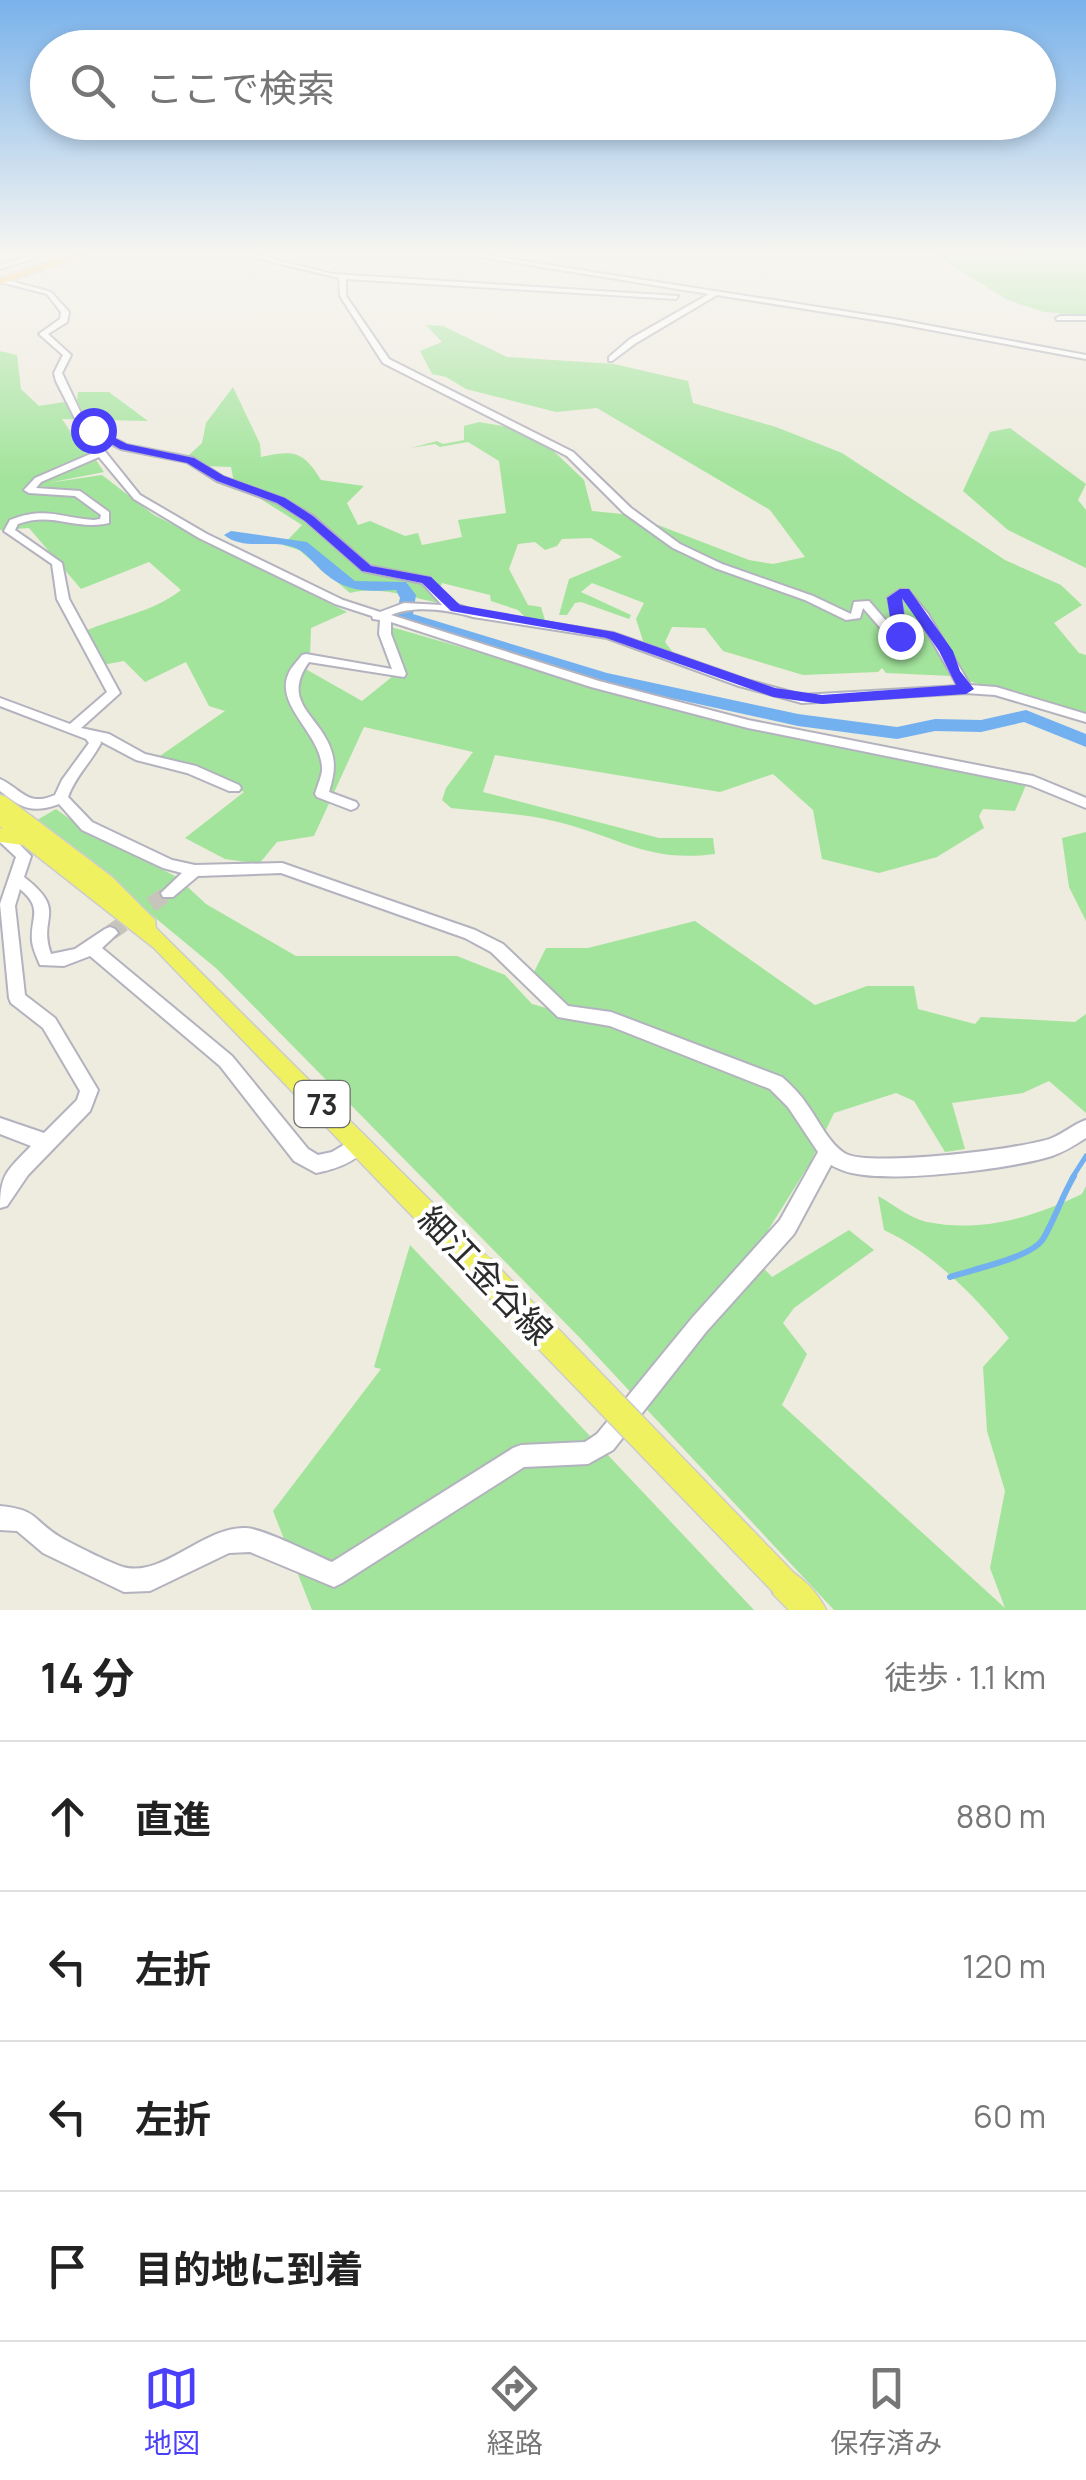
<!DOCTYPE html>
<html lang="ja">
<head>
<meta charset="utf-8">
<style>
  body { margin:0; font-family:Manrope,"Noto Sans JP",sans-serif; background:#f6f6f6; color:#222 }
  .stop { position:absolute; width:30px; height:30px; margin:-22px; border:8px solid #4a40f9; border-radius:50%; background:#fff }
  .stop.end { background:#4a40f9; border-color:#fff; box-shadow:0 2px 10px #0008 }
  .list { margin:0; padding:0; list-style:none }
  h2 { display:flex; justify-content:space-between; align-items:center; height:130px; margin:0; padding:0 40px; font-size:42px }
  h2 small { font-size:32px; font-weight:400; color:#767676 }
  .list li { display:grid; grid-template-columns:65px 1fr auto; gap:30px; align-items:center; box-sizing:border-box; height:150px; padding:0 40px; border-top:2px solid #e0e0e0 }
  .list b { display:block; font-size:38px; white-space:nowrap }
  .list em { font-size:32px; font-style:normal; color:#767676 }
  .icon { flex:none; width:55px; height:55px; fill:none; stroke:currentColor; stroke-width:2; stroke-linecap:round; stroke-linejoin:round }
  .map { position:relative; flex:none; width:1086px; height:1610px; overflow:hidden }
  .search { position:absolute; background:#fff; box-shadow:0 5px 15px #0003; left:30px; right:30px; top:30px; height:110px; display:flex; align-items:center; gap:25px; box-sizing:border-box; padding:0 35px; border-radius:55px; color:#767676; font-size:38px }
  .sheet { height:730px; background:#fff }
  nav { display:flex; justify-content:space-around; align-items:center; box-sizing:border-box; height:140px; border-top:2px solid #e0e0e0; background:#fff; font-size:28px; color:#767676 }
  nav a { display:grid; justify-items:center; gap:5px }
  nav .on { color:#4a40f9 }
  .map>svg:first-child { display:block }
  .green { fill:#a3e49c }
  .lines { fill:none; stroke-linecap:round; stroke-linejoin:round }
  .stream-far1 { stroke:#73b0ef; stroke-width:5 }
  .stream { stroke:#73b0ef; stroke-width:6 }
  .river { fill:#73b0ef; fill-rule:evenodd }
  .minor-tunnel { stroke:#c7c5bb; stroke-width:16; stroke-dasharray:16 9; stroke-linecap:butt }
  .minor-casing { stroke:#b3b2bf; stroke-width:4 }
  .major-casing { stroke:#ccc; stroke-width:3 }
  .highway-casing { stroke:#ccc; stroke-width:4 }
  .minor { fill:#fff; fill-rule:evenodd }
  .major { fill:#eff161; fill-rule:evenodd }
  .highway { fill:#fec859; fill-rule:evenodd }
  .major-bridge-casing { stroke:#ccc; stroke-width:31; stroke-linecap:butt }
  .major-bridge { stroke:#eff161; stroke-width:28 }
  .route { fill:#4a40f9 }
  .labels { text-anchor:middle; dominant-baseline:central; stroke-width:8; stroke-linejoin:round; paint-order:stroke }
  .shield { fill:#fff; stroke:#6b6b6b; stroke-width:2.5 }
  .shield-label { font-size:28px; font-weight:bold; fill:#2c2c2c }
  .near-street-label { font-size:35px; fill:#2c2c2c; stroke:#fff }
</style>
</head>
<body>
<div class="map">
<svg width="1086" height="1610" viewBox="0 0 1086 1610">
  <rect width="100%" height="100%" fill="#eeebdf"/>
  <g class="green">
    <polygon points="898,251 1086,251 1086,315 1044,312 1008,300 936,256"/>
    <path d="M426 325 443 326 507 357 614 364 688 381 693 403 776 427 842 453 1005 560 1061 585 1082 605 1054 623 1079 653 1086 655V716L952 676 886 673 882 668 878 672 803 675 723 651 705 628 672 627 665 642 675 655 644 644 636 619 644 603 592 583 581 592 631 615 629 619 581 602 575 603 567 615H559L569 579 622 557 591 538 562 539 557 546 545 550 535 542 518 544 509 569 528 605 541 607 545 620H528L518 610 491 601 490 595 442 583 438 597 445 604C412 599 384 585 350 593L299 550 283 545 302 525 234 482 231 467 204 466 188 456 202 443 206 423 233 387 260 444 261 457C293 450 303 450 321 480L364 486 347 503 358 525 370 521 405 536 418 533 422 545 462 537 458 520 506 513 499 461 468 442 440 447 435 444 411 448 437 441 443 444 464 440V426L479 422 515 428 541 439 584 480 592 511 632 515 749 560 773 564 805 557 770 510 597 408 556 412 466 389 446 377 432 374 420 351 442 342Z"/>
    <path d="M0 351 17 355 21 389 39 406 77 400 78 392H109L148 421 62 419 85 453 90 451 104 472 48 483 102 475 154 515 347 612 311 628 310 658 304 668 362 701 398 672 388 626 651 702 854 751 1026 785 1015 811 983 809 979 816 984 828 937 857 879 873 822 859 813 810 773 774 720 792 495 755 483 792 659 838H713L715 854C646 863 620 837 558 822 524 813 486 812 451 808L442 800 446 788 473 752 364 727 314 836 277 842 259 864 225 859 185 838 244 792 185 764 157 758 225 711 209 706 186 662 145 682 124 661 102 665 85 631C118 617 153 612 181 590L149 562 81 589 29 528 0 530Z"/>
    <polygon points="1010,428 1086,484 1078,500 1086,510 1086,568 1008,530 963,491 990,432"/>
    <path d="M56 809 88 832 177 877 206 904 296 956H457L505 975 532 1004 550 1009 533 974 546 948H588L695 921 815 1005 867 986H914L918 1009 975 1024 981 1017 1075 1022 1086 1014V1113L1049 1081 1023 1093 952 1103 965 1149 945 1152 914 1101 896 1093 834 1113 810 1163 752 1256 772 1277 849 1230 874 1250 794 1308 783 1323 807 1354 782 1405 1005 1608 990 1568 1005 1491 987 1431 983 1367 1009 1338C975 1296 933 1253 884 1230L878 1196C893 1204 911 1219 927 1222 982 1233 1034 1217 1082 1194L1086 1186V1610H834L581 1339 217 969 37 820Z"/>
    <polygon points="1086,832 1086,921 1069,887 1062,838"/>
    <polygon points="410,1245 754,1610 312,1610 273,1511 381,1369 374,1367"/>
  </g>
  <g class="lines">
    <polyline class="stream-far1" points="1072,1178 1086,1156"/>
    <path class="stream" d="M950 1277C973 1269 1031 1258 1043 1239 1055 1219 1062 1196 1074 1176"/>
    <path class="river" d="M231 531 307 542 355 581 406 582 416 595 413 614 607 673 798 714 897 727 935 719 981 720 1026 710 1086 734V747L1024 722 981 732 935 731 897 739 798 726 598 682 405 622 396 616 400 598 396 590C363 592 342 592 317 566 310 559 303 550 293 547 270 539 244 551 224 535Z"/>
    <polyline class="minor-tunnel" points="110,933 168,893"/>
    <g class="minor-casing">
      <g id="minor">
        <polygon points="48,251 58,251 0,269 0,265"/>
        <path d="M228 251H240L333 274 678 296 676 299 346 279V296L389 359 573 452 631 508 680 544 722 564 813 596 851 614 854 602 869 601 895 631 888 598 900 590H908L928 614 970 685 996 687 1086 714V722L995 695 966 693 802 703 739 686 607 638 473 617C448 610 416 605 391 615L599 681 748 720 1033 776 1086 798V808L1030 785 748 728 591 687 391 622V634L406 674 404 677 309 662C279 704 322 716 332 753 336 767 333 778 329 792L356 802 358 805 356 808 351 810 317 797 315 794C317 787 321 778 322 771 324 736 275 707 288 675 290 668 298 661 302 655L306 654 392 669 379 634 380 620 373 619 372 616 335 604 199 538 134 499 99 457 41 482 36 488 80 491 109 512V523C74 531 53 511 18 524L15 530 62 563 69 599 120 693 81 728 109 734 145 754 196 766 239 785 241 788 239 791H229L187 773 136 760 100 741 101 743C91 762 75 777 68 797L92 822 172 860 195 865 282 863 475 930 503 944 568 1006 611 1012 782 1077C792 1086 801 1095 808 1106 819 1121 829 1144 846 1154 871 1167 1024 1149 1052 1138 1064 1133 1074 1124 1086 1120V1138C1075 1145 1064 1152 1052 1156 1010 1169 894 1183 852 1173 845 1172 837 1168 831 1165L794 1234 706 1332 613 1450 588 1464 524 1467 342 1583 334 1587 250 1552 229 1553 150 1591 124 1592 43 1553 17 1531 0 1530V1506C39 1510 31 1519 60 1537 72 1544 110 1563 123 1567 163 1578 204 1526 246 1528 264 1529 313 1554 332 1562L513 1448 521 1445 585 1442 597 1434 692 1318 780 1220 818 1152 788 1107 770 1089 610 1026 558 1017 491 952 465 938 281 873 198 876 173 897H163L161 893 182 873 163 868 82 830 59 804C31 814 22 808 0 791V779C23 790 27 807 55 795L62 780 89 743 86 739 0 706V698L70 724 107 692 57 599 52 564 4 531 10 520C47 506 59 518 94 520L100 519 101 515 75 496 29 493 24 490 35 478 95 452 87 442 56 381 54 373 63 355 39 334 60 319 61 312 47 294 0 282V278L51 292 69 312 67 322 48 334 71 355 62 373 86 424 127 445 193 458 223 477 284 499 313 516 370 566 430 578 452 603 475 611 613 633 747 680 802 695 958 686 917 615 903 597 900 599 907 631 894 640 890 639 863 608 860 618 846 620 805 600 715 568 673 548 624 513 567 456 383 363 340 296 339 278ZM91 434 121 449 187 462 217 481 278 503 305 520 363 571 422 583 442 605 404 603 380 612 343 600 207 534 140 495Z"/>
        <polygon points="443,251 459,251 894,319 1086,355 1086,359 894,323 717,295 636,343 612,361 609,361 609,357 630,339 709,294"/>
        <polygon points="1060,316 1086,316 1086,320 1057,320 1056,318"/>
        <path d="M3 832 8 833 31 856 24 877C69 912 37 916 51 954L75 949 105 929 110 927 115 929 118 933 102 948 232 1056 308 1149 318 1155 332 1152 360 1135 366 1138 369 1144C358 1162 336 1169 316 1173L294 1161 220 1066 90 956 64 966 40 965C37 957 33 950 32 941 30 917 44 909 20 889L15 906 25 995 55 1018 98 1090 90 1111 28 1175 7 1206 0 1208C0 1173 8 1170 31 1146L0 1134V1118L44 1133 77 1100 80 1091 43 1028 11 1003 9 998 0 904 16 857 0 842V833Z"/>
      </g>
    </g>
    <g class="major-casing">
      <g id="major">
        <polygon points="0,795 6,797 112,877 155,920 156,928 489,1259 493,1268 489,1277 480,1281 471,1277 154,948 23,845 0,842 0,828 3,829 0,826"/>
        <path d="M784 1568C801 1575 818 1593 826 1610H789L773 1594 769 1583 773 1572Z"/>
      </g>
    </g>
    <g class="highway-casing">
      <polygon id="highway" points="83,251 98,251 0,284 0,278"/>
    </g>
    <use href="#minor" class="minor"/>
    <use href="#major" class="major"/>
    <use href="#highway" class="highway"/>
    <g class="major-bridge-casing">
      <polyline id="major-bridge" points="480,1268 784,1583"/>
    </g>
    <use href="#major-bridge" class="major-bridge"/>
  </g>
  <linearGradient id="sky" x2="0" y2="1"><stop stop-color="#79b2eb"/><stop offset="0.53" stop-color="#f7f6f1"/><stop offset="1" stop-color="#f7f6f1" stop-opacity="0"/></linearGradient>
  <rect width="1086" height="477" fill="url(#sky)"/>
  <polygon class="route" points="93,427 127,444 194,458 224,476 285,498 313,516 371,566 431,577 460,605 614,632 775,688 822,695 956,685 939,651 902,598 907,636 900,640 893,636 887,598 900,589 909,589 953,651 960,671 974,689 966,694 822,704 773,697 606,638 451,611 422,583 362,571 305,521 277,503 217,481 187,463 120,449 90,432"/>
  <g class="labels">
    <rect class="shield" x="294.5" y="1081" width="55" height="46" rx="8"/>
    <g class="shield-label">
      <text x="322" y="1104">73</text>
    </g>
    <g class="near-street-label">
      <text transform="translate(486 1275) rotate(46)">細江金谷線</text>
    </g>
  </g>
</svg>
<div class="stop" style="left:93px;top:430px"></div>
<div class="stop end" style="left:900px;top:636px"></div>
<div class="search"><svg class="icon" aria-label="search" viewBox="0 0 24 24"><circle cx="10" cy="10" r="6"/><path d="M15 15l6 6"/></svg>ここで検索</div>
</div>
<section class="sheet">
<h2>14 分<small>徒歩 · 1.1 km</small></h2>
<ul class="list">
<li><svg class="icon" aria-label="ahead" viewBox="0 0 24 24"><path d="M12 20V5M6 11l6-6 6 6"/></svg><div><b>直進</b></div><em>880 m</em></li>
<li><svg class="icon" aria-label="left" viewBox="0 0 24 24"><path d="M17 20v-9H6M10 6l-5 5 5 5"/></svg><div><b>左折</b></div><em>120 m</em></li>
<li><svg class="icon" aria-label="left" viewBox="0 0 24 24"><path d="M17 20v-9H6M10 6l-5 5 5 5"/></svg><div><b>左折</b></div><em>60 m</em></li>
<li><svg class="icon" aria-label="arrive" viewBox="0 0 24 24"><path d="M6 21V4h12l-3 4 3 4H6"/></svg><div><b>目的地に到着</b></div></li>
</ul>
</section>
<nav>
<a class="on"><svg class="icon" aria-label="map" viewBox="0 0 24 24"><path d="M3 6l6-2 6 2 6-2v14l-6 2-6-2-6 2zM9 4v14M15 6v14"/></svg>地図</a>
<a><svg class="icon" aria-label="directions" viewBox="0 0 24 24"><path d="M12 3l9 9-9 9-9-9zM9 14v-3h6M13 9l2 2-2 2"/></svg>経路</a>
<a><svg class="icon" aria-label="saved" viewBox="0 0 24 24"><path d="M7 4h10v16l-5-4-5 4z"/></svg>保存済み</a>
</nav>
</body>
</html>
